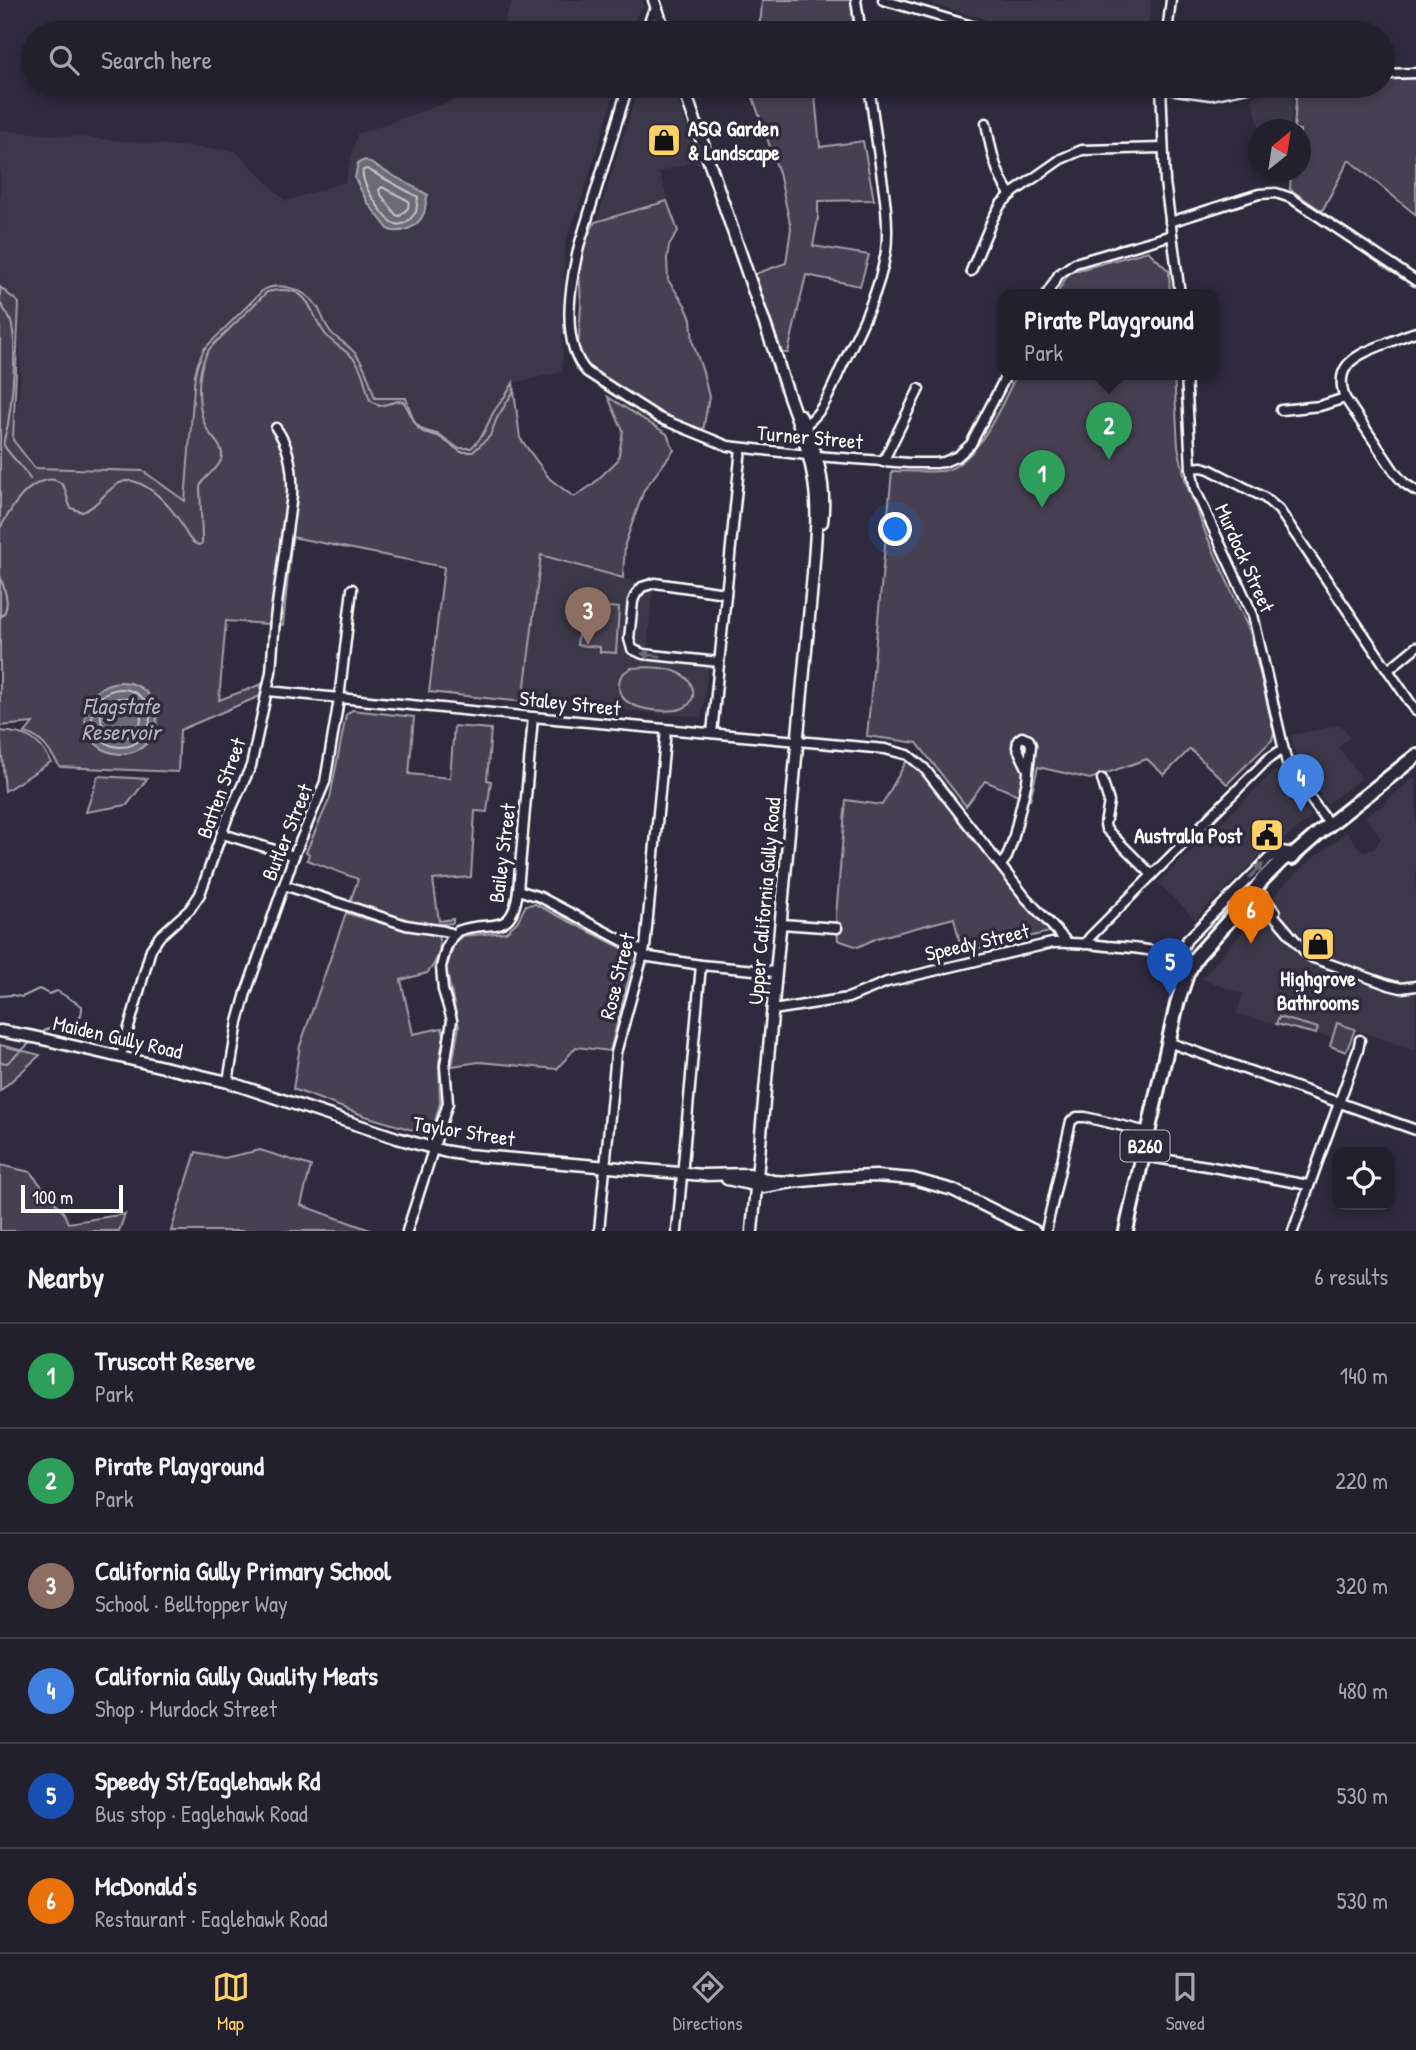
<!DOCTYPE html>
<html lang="en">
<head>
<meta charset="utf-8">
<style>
  body { margin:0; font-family:"Patrick Hand",sans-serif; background:#2f2d3a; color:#f1f3f6 }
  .controls { position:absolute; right:21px; bottom:21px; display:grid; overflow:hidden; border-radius:14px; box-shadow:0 4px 10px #0003 }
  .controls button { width:63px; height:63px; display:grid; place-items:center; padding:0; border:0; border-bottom:2px solid #403e4a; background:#23202e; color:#f1f3f6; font:35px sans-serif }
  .compass { position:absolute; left:1248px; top:119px; width:63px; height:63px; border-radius:50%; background:#23202e; box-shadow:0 4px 10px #0003; rotate:30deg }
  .scale { position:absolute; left:21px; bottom:18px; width:102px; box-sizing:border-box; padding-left:7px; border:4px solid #fff; border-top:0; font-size:19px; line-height:24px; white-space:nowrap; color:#fff; -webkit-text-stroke:5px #2f2a3d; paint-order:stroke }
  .you { position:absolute; left:896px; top:530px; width:24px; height:24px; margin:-18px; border:5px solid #fff; border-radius:50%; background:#1a73e8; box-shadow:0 0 0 10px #1a73e833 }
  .badge { display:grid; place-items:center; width:46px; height:46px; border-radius:50%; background:#ffd166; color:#fff; font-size:23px; font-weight:700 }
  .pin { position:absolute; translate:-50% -58px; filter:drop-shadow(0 2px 4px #0008) }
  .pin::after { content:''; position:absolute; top:37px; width:24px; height:21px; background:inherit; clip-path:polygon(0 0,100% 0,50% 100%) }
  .popup { position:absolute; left:999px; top:289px; width:220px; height:91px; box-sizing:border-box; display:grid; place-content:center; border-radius:14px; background:#23202e; filter:drop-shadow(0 2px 5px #0005); font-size:23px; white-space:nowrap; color:#a3a3aa }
  .popup b { font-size:26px; color:#f1f3f6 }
  .popup::after { content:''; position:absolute; left:50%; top:100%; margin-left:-14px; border:14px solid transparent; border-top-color:#23202e }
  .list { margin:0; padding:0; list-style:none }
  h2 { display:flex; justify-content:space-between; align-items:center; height:91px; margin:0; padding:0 28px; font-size:30px }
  h2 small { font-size:23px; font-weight:400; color:#a3a3aa }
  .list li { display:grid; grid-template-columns:46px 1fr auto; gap:21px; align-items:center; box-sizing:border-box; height:105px; padding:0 28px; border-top:2px solid #403e4a }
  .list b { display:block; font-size:26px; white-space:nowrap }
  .list p { margin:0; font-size:23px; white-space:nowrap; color:#a3a3aa }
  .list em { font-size:23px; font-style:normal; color:#a3a3aa }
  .icon { flex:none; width:38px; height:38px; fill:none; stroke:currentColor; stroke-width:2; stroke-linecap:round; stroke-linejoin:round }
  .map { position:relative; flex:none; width:1416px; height:1231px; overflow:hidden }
  .search { position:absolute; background:#23202e; box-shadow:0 4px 10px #0003; left:21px; right:21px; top:21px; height:77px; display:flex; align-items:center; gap:18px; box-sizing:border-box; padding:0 24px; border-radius:38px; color:#a3a3aa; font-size:26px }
  .sheet { height:721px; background:#23202e }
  nav { display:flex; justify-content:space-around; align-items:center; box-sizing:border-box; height:98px; border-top:2px solid #403e4a; background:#23202e; font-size:19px; color:#a3a3aa }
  nav a { display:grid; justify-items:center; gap:4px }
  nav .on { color:#ffd166 }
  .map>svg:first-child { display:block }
  .built { fill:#3c3749 }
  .green { fill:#464152; stroke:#a2a0a8; stroke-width:2 }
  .water { fill:#6d6a77; stroke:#a7a6ad; stroke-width:2 }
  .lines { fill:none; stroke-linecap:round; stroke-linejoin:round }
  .shore { stroke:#c5c3c9; stroke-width:2 }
  .stream { stroke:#a7a6ad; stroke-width:2 }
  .minor-casing { stroke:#fff; stroke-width:13 }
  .tertiary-casing { stroke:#fff; stroke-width:15 }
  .primary-casing { stroke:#fff; stroke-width:18 }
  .minor { stroke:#2f2a3d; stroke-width:8 }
  .tertiary { stroke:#2f2a3d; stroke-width:10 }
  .primary { stroke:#2f2a3d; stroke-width:12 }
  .oneway { fill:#6d6a77 }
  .labels { text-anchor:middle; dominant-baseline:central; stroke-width:7; stroke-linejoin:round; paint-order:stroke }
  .shield { fill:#2f2a3d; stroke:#c1bfc5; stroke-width:2 }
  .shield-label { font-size:19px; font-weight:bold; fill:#fff }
  .poi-label { font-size:21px; font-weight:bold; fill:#fff; stroke:#2f2a3d; text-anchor:start }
  .street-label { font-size:21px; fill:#fff; stroke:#2f2a3d }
  .water-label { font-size:23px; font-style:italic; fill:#b6b4bb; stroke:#2f2a3d }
</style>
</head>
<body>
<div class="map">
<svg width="1416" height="1231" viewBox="0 0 1416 1231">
  <rect width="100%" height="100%" fill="#2f2a3d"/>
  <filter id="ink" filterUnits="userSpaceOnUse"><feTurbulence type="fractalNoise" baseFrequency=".0143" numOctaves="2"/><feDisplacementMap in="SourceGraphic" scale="14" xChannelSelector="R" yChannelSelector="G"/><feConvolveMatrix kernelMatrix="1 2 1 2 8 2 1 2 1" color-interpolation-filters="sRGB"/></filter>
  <g filter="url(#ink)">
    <g class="built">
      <polygon points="513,0 642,0 644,7 639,10 632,33 510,33 505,18"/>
      <polygon points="933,0 1151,0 1148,33 1034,33 934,5"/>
      <polygon points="494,86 617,86 578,210 565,242 562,372 513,383 506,397 495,410 482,438 471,449 458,448 440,435 423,430 415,422 406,398 375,398 364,365 353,350 331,333 315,303 295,289 204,349 195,374 185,501 143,471 35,468 13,440 20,382 19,303 0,287 0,130 236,151 285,201 345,182 357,134"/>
      <polygon points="639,86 673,86 700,165 692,162 659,172 668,199 596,222"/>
      <polygon points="1294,86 1291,126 1279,129 1260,129 1251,97"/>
      <polygon points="541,555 653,587 646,661 707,667 708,671 702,716 700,717 523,702"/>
      <polygon points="1341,725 1350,737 1338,747 1362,778 1327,804 1296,761 1291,735"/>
      <polygon points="1274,771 1277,771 1312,817 1284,839 1268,848 1195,919 1158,883"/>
      <polygon points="1416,777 1416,1051 1337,1023 1332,1038 1236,1014 1243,994 1201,979 1282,887 1301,868 1347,832 1362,852 1374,849 1381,838 1365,816 1385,804 1389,798"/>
    </g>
    <g class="green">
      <polygon points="762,0 851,0 854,33 756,33 761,17"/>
      <polygon points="1416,78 1416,215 1349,160 1322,211 1290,189 1291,172 1300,172 1300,130 1294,129 1297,86 1383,86 1383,80"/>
      <polygon points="749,86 814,86 820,147 863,141 874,200 818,201 818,219 813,246 869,255 860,286 806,275 788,353 782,353 755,274 786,263 791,228 779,173"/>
      <polygon points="667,201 678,231 669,246 667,259 668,280 685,305 691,319 693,343 703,372 709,397 703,431 656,411 585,365 578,350 581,305 579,267 584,243 595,222"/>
      <polygon points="1148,251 1169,271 1170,294 1057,294 1067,276 1071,272"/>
      <path d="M0 287 19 303 13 440 35 468 143 471 185 501 195 374 198 363 204 349 263 290C281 281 306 290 317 306 322 314 324 323 330 331 335 338 344 342 351 349 365 362 369 380 375 398H406L414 422 423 430 440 435 458 448H471C483 438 486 427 493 413 499 403 507 395 513 383L520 438 550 479 574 497 592 485 618 460 623 431 608 397 667 434 674 450 644 490 625 544 623 578 541 555 523 702 429 692 444 567 292 537 283 625 226 621 219 700 262 684 260 696 180 730 178 772 60 767C50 752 43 738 25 733L33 723 0 726Z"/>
      <path d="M1017 374H1174L1178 446 1186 483 1206 534 1250 632 1274 732 1272 740 1227 784 1190 749 1164 775 1147 759 1090 779 1038 767 1030 800 985 781 966 806 917 743 867 736 892 471C905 471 936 473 947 470 980 459 1002 403 1017 374Z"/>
      <polygon points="598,606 619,608 616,653 600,652 600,647 577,645 579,623"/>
      <path d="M631 668C646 667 665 666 679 673 698 682 699 707 676 710 658 712 617 710 619 684 619 676 624 672 631 668Z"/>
      <path d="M352 710 414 717 409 774 450 778 454 726 491 729 487 780 491 781 487 812 475 811 471 877 433 880 439 921 453 919V923C417 928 385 915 350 902L358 879 307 860 309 854 306 852 330 798 346 715Z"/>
      <path d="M0 731C26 733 39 738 51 762L5 791Z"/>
      <polygon points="907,760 921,772 1050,932 962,952 954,918 877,938 858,947 838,940 836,915 846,800 882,805"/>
      <polygon points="98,776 147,779 127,805 86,812"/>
      <polygon points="535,904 628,951 632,960 632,965 610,1051 576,1047 557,1069 479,1062 452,1066 459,1026 446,969 455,942 462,936 506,932 517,922 526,905"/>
      <path d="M346 913 405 930 437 935C444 946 436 964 427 973L401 980 413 1034 442 1028 444 1035 439 1063 440 1103 433 1129 426 1134 365 1116 293 1089 300 1046Z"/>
      <polygon points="1279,1017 1318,1028 1316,1034 1276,1024"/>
      <polygon points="1337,1023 1355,1029 1346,1052 1330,1046"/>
      <polygon points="0,1045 40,1055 0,1091"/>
      <polygon points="260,1150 311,1166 301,1205 373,1231 171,1231 196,1152 224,1158"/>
      <polygon points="0,1165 30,1172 64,1213 68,1223 125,1214 119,1231 0,1231"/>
    </g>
    <g class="water">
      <path d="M365 160 428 195C425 201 426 207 424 213 418 227 403 234 389 230L367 202 355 178 358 163Z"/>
      <circle cx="121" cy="718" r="36"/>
    </g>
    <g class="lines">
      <g class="shore">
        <path d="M367 169 418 197 416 212C410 220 403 228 392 223 382 213 360 184 363 170Z"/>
        <polygon points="382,187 409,201 408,208 400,216 396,215 380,193 379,190"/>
        <circle cx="121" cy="718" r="29"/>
        <circle cx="121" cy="718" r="20"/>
      </g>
      <g class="stream">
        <path d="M0 303C4 309 9 315 11 322 18 346 12 398 8 424 7 431 3 438 4 445 5 450 25 469 30 479"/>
        <path d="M0 528C6 519 11 508 18 500 27 488 52 469 64 487 67 493 67 501 71 508L82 512C101 507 113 474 136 482 153 488 166 502 177 517 184 526 187 542 199 545L202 543V537L200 487C204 474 221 469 222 456 223 445 210 437 206 427 196 405 196 366 211 347L267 292C312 282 307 311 326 335 334 345 347 350 355 360 364 371 365 387 370 400L379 406 399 401 404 402 418 428 423 432 438 436 461 452H473L490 436 497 418 515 389"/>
        <path d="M0 575C4 590 13 606 0 618"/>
        <path d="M0 996 12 995 22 997 39 989 49 994 57 991 82 1006C83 1031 58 1022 44 1031"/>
        <polyline points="0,1062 7,1063 30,1043"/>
      </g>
      <g class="minor-casing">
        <g id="minor">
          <polyline points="856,0 861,33"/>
          <polyline points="883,0 996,33"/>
          <polyline points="645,33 652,14 657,9"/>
          <polyline points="1167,33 1171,0"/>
          <polyline points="1383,74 1416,73"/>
          <path d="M628 86 579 246C571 281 559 343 587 372L659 418 728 446 816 456 909 463H936L944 462 958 456 971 444 1007 374"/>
          <polyline points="1161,86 1165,182 1180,294"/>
          <polyline points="1161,88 1211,95 1252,86"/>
          <path d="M986 123C991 149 995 173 1010 194"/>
          <polyline points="1170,222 1259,194 1276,193 1291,198 1416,281"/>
          <polyline points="971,271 993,218 1001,204 1014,192 1061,159 1082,150 1163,148"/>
          <polyline points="1047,294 1059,274 1075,263 1172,235"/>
          <path d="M1416 332C1405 335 1395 340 1385 344 1359 354 1332 364 1345 398L1396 474 1404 483 1416 491"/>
          <polyline points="1186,374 1191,468 1195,489 1253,615 1288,768 1329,824"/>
          <polyline points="1281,410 1320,406 1345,398"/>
          <path d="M801 427C823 416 832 387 842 366 860 330 880 291 886 251 889 224 885 197 881 171 877 142 873 114 869 86"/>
          <polyline points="883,462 919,389"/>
          <polyline points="1191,468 1202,467 1209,469 1265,498 1279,510 1416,711"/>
          <polyline points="719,662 643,654 632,649 629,639 633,601 636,594 642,587 655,583 725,593"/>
          <polyline points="1388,670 1416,647"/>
          <polyline points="268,691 533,717 885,749 908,755 924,768 1026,898 1068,943"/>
          <polyline points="712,733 741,448"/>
          <polyline points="1102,779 1109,802 1105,824 1106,829 1152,875"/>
          <polyline points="223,834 294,856"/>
          <polyline points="1001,865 1007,857 1013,840 1027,781 1031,745 1029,740 1022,737 1018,740 1017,747 1027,768"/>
          <polyline points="284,885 406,925 444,931 454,934"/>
          <polyline points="518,890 540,897 644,952"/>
          <polyline points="1253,890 1264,897 1275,912"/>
          <polyline points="1249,898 1270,911 1306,953 1313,958 1389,985 1401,988 1416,986"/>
          <polyline points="781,924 837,928"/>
          <polyline points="1085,944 1090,937 1268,759 1283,749"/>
          <polyline points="643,956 701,965 776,972"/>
          <polyline points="1178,957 1187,940 1269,858 1281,851 1296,853"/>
          <path d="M773 1010 848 998 887 982 1052 943C1070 942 1089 944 1107 946 1137 948 1165 950 1192 964"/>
          <polyline points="1168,1042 1416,1130"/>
          <path d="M121 1056 151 949 160 936 190 909 200 894 228 816 251 766 271 672 275 619 292 495C293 471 290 447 276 428"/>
          <polyline points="228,1082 238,1022 246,993 294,856 325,782 339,699 352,589"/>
          <polyline points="1142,1156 1207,1166 1308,1185"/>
          <path d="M407 1231 448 1103 445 1066 452 1020 443 990 441 967 446 948 452 937 458 931C490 918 512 940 518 890L533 717"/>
          <polyline points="599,1231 616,1053 645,948 666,730"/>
          <polyline points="677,1231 701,965"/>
          <polyline points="1046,1231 1071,1121 1077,1117 1085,1117 1148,1132"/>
          <polyline points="1293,1231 1358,1050 1360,1040"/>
        </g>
      </g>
      <g class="tertiary-casing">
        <g id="tertiary">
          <polyline points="654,0 665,33"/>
          <polyline points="683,86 778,362"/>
          <path d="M800 415C816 449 827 484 822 522"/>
          <polyline points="0,1031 34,1037 228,1082 397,1138 443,1151 467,1155 703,1175 749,1174 773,1181 792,1182"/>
          <polyline points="727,1179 763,1187 792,1182 844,1177 876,1176 913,1179 953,1190 1035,1231"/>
          <path d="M752 1231 813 574C815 544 819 512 814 482 808 439 787 398 776 356"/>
        </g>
      </g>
      <g class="primary-casing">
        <g id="primary">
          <polyline points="1292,858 1296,853 1320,832 1416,756"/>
          <polyline points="1126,1231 1177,1004 1187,974 1197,956 1249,898 1262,880 1283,859 1296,853"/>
        </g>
      </g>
      <use href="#minor" class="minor"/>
      <use href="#tertiary" class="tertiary"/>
      <use href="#primary" class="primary"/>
    </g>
    <defs><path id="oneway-solid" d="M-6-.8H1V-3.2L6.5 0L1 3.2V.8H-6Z" transform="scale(1.75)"/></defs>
    <g class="oneway">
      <use href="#oneway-solid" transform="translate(651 655) rotate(-173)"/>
      <use href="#oneway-solid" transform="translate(1256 871) rotate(-45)"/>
    </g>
  </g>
  <defs>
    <g id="shop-square" transform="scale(1.75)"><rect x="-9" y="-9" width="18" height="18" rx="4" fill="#ffd166" stroke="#2f2a3d"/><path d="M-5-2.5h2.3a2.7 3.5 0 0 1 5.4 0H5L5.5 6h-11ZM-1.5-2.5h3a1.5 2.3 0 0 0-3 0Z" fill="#111"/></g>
    <g id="civic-square" transform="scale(1.75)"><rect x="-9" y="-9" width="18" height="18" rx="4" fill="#ffd166" stroke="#2f2a3d"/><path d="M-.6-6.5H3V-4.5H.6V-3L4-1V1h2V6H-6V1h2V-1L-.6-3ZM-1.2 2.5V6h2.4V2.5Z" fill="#111"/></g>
  </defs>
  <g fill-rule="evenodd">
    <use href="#shop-square" x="664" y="140"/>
    <use href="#civic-square" x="1267" y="835"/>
    <use href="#shop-square" x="1318" y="944"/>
  </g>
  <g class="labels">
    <rect class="shield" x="1120.5" y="1130.5" width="49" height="31" rx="5"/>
    <g class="shield-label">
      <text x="1145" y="1146">B260</text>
    </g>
    <g class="poi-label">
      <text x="688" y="128">ASQ Garden<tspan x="688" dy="24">&amp; Landscape</tspan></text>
      <text x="1242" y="835" text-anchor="end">AustralIa Post</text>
      <text x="1318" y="978" text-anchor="middle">Highgrove<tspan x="1318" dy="24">Bathrooms</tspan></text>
    </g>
    <g class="street-label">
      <text transform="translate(810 437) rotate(5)">Turner Street</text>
      <text transform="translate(1245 558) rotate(66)">Murdock Street</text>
      <text transform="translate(570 703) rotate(6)">Staley Street</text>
      <text transform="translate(221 788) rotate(-70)">Batten Street</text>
      <text transform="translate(287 832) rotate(-68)">Butler Street</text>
      <text transform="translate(502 853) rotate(-83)">Bailey Street</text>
      <text transform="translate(764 901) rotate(-85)">Upper California Gully Road</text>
      <text transform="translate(977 942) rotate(-13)">Speedy Street</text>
      <text transform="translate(617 976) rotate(-76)">Rose Street</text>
      <text transform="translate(118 1037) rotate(13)">Maiden Gully Road</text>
      <text transform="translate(464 1131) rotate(9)">Taylor Street</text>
    </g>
    <g class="water-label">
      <text x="121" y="705">Flagstafe<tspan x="121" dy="26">Reservoir</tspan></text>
    </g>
  </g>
</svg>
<div class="controls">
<button><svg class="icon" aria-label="locate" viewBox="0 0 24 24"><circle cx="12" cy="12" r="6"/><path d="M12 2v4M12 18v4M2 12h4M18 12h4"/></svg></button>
</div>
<svg class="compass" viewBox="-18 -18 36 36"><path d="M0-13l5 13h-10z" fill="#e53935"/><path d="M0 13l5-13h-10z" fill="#a3a3aa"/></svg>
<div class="scale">100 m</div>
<div class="you"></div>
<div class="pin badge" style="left:1042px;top:508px;background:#2e9e5b">1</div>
<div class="pin badge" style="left:1109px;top:460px;background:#2e9e5b">2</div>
<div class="popup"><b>Pirate Playground</b>Park</div>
<div class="pin badge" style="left:588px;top:645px;background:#8d6e63">3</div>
<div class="pin badge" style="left:1301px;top:812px;background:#3f7fe0">4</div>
<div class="pin badge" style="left:1170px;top:996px;background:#1a4fb4">5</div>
<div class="pin badge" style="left:1251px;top:944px;background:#e8710a">6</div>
<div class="search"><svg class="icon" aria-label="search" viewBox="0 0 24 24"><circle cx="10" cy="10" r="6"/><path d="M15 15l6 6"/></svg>Search here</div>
</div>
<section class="sheet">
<h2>Nearby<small>6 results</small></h2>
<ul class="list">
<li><span class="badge" style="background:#2e9e5b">1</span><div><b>Truscott Reserve</b><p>Park</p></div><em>140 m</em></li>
<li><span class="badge" style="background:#2e9e5b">2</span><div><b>Pirate Playground</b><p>Park</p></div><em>220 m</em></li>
<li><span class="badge" style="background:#8d6e63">3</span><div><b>California Gully Primary School</b><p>School · Belltopper Way</p></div><em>320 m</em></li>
<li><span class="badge" style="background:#3f7fe0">4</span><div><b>California Gully Quality Meats</b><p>Shop · Murdock Street</p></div><em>480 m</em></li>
<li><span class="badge" style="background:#1a4fb4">5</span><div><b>Speedy St/Eaglehawk Rd</b><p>Bus stop · Eaglehawk Road</p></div><em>530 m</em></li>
<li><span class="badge" style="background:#e8710a">6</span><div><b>McDonald's</b><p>Restaurant · Eaglehawk Road</p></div><em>530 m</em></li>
</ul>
</section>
<nav>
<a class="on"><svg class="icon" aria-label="map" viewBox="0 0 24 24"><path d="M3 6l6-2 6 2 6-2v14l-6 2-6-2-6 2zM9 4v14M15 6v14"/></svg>Map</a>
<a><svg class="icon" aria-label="directions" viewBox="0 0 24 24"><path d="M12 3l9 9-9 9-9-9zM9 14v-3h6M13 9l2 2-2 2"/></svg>Directions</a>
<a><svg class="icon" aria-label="saved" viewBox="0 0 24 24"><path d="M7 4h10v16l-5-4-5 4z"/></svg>Saved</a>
</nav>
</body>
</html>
